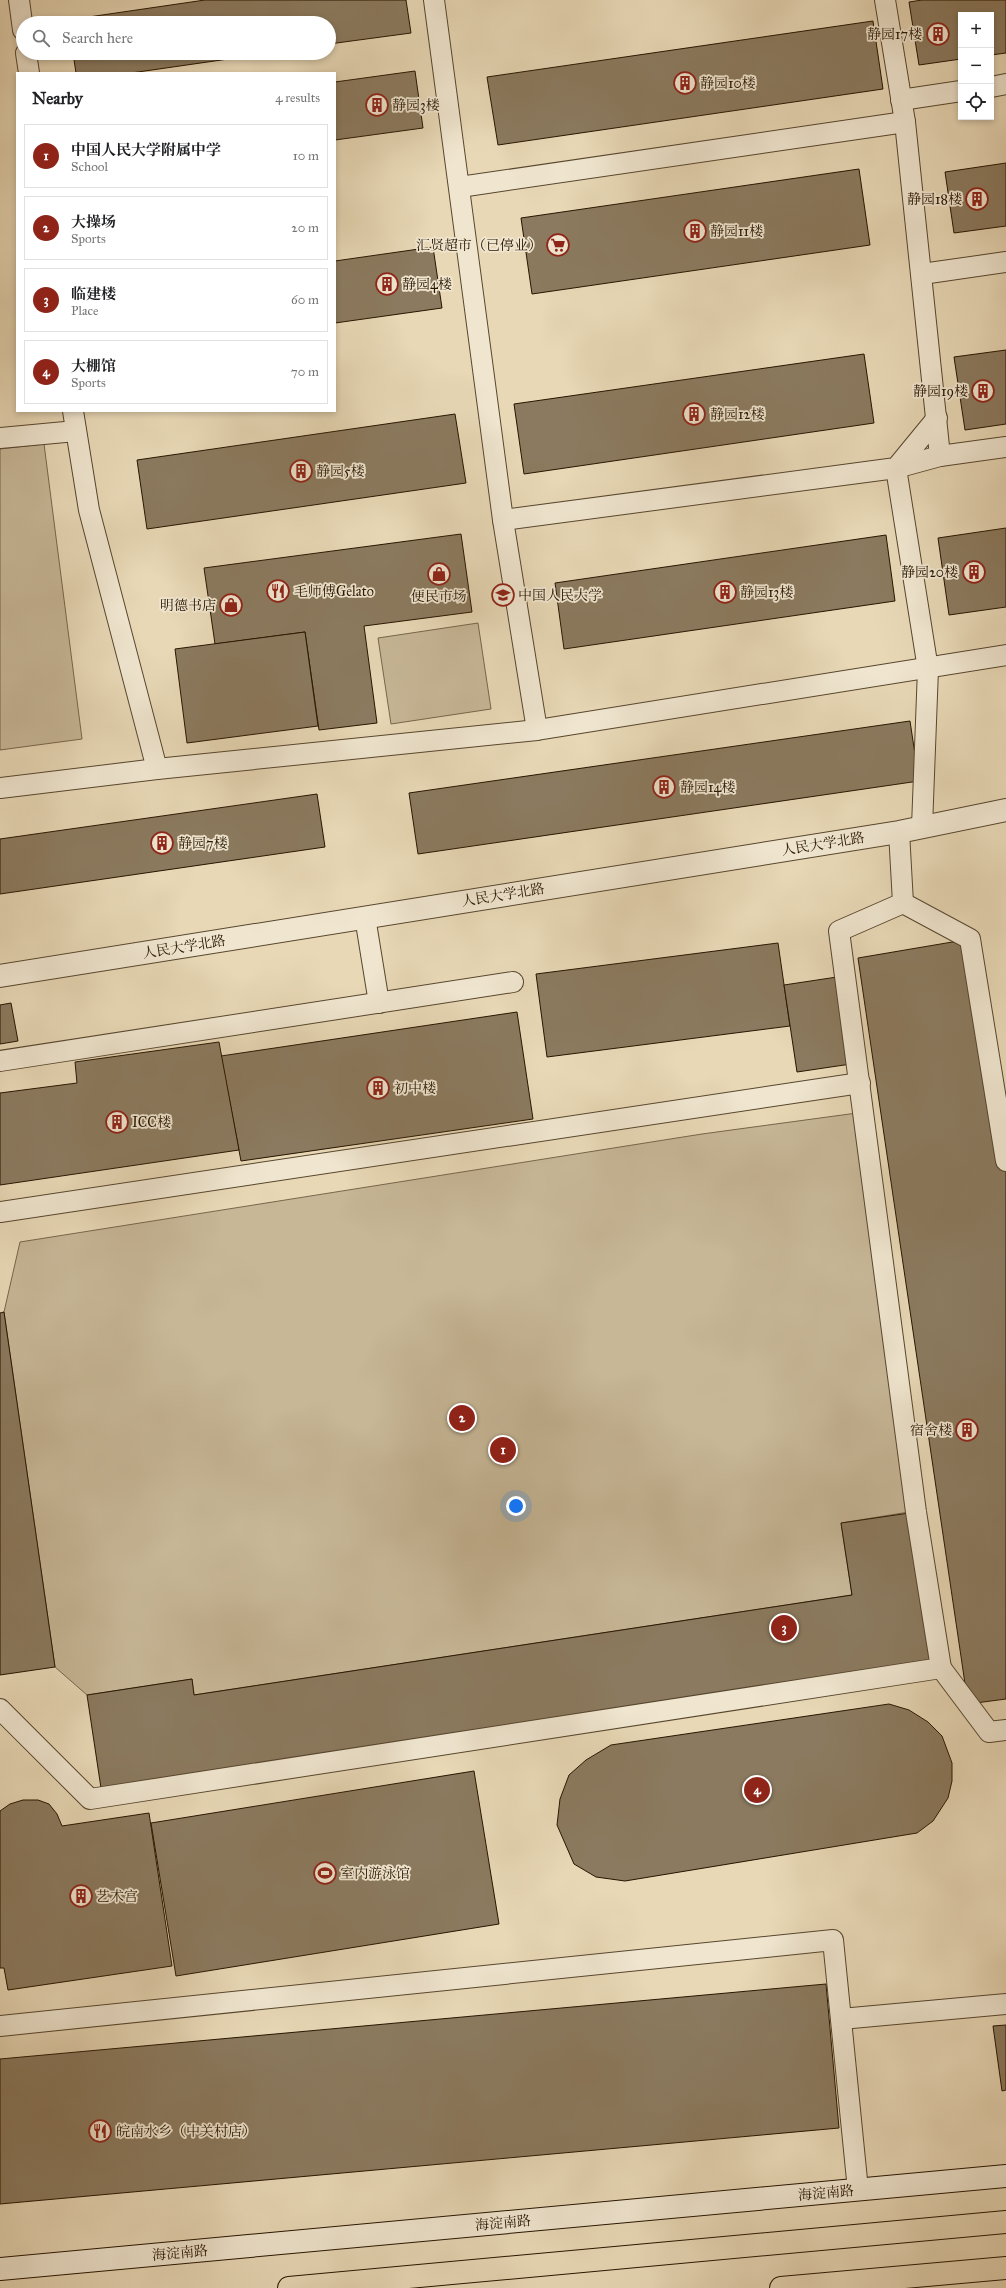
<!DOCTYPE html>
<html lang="en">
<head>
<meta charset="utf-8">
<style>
  body { margin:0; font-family:"IM FELL Great Primer","Noto Serif SC",serif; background:#f2f2f2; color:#202124 }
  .controls { position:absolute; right:12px; top:12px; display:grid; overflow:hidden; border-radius:0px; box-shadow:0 2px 6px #0003 }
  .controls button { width:36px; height:36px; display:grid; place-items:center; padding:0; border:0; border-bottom:1px solid #e0e0e0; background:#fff; color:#202124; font:20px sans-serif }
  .you { position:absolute; left:516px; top:1506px; width:14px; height:14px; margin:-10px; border:3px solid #fff; border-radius:50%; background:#1a73e8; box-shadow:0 0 0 6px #1a73e833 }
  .badge { display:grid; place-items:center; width:26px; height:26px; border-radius:50%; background:#8f2418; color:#fff; font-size:13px; font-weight:700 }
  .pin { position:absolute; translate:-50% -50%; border:2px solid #fff; box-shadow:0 1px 4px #0006 }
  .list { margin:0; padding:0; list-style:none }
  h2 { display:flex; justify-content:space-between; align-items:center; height:52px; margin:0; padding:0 16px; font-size:17px }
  h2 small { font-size:13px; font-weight:400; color:#757577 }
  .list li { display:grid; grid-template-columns:26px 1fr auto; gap:12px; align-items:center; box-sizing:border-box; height:64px; margin:0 8px 8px; padding:0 8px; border:1px solid #e0e0e0; border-radius:0px }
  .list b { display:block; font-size:15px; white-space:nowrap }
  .list p { margin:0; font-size:13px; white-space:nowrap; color:#757577 }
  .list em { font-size:13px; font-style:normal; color:#757577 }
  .icon { flex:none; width:22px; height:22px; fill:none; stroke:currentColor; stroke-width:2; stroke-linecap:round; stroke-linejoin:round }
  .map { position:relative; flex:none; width:1006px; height:2288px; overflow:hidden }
  .search { position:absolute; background:#fff; box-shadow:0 2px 6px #0003; left:16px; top:16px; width:320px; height:44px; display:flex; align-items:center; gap:10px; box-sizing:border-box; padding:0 14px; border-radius:22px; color:#757577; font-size:15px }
  .panel { position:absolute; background:#fff; box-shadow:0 2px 6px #0003; left:16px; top:72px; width:320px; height:340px; border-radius:0px }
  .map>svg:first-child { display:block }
  .green { fill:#c7b797; stroke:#77664c }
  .building { fill:#8b7a5f; stroke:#271500 }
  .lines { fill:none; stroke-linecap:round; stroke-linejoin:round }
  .lane-casing { stroke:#57462e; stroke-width:22 }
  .street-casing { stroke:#57462e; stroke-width:24 }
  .secondary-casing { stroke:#271500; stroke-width:24 }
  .primary-casing { stroke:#271500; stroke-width:24 }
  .lane { stroke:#f0e6d0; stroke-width:20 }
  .street { stroke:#f0e6d0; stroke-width:22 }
  .secondary { stroke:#f0e6d0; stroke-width:22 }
  .primary { stroke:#e8d8b6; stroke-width:22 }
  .labels { text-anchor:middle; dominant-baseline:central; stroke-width:3.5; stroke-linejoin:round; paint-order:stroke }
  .poi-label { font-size:14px; fill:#271500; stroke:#f0e6d0; text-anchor:start }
  .street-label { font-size:14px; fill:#271500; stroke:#f0e6d0 }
</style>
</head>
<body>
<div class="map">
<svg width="1006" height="2288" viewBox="0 0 1006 2288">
  <rect width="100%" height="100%" fill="#e8d8b6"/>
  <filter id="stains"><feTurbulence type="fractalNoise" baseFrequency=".005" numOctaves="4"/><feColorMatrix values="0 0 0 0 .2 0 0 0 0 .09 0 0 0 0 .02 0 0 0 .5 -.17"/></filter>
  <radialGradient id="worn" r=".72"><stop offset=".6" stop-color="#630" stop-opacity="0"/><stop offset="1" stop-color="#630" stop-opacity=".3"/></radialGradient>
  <g class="green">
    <polygon points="44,444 82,739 0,750 0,449"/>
    <polygon points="478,623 491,709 391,724 378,638"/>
    <polygon points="857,1113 915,1511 841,1523 852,1595 194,1695 192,1679 87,1695 55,1667 4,1312 20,1242 702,1134"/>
  </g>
  <g class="building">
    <polygon points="205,0 406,0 411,33 329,44 329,23 69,23 68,20"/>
    <polygon points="922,0 1006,0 1006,53 991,55 991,15 961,15 961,59 919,65 909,2"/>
    <polygon points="873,21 883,89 498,145 487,77"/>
    <polygon points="73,53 270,53 131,73 76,73"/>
    <polygon points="415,71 423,128 335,140 335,82"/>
    <polygon points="1006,163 1006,226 954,233 945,172"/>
    <polygon points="859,169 870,245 532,294 521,218"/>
    <polygon points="433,247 442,308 335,323 335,261"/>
    <polygon points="1006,350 1006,424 965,430 954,357"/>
    <polygon points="864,354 874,423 524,474 514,404"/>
    <polygon points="455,414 466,483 147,529 137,460"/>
    <polygon points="1006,528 1006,607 949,615 938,538"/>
    <polygon points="461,534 472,612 364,626 377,723 319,730 305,632 215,644 204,568"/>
    <polygon points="886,535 895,601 564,649 555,583"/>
    <polygon points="305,632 318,726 187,743 175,649"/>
    <polygon points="910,721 919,781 418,854 409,793"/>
    <polygon points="317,794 325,847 0,894 0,839"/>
    <polygon points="970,939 1006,1161 1006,1699 968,1704 858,958"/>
    <polygon points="778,943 790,1026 547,1057 536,974"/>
    <polygon points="837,977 851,1064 797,1072 784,985"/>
    <polygon points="11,1003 18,1041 0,1044 0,1005"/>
    <polygon points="517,1012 533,1119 241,1161 221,1056"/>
    <polygon points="219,1042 239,1150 0,1185 0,1093 77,1083 75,1062"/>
    <polygon points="4,1312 55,1667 0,1675 0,1313"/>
    <polygon points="916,1512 939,1661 101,1788 87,1695 192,1679 194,1695 852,1595 841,1523"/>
    <polygon points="889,1704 909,1710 928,1722 942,1736 952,1763 952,1781 948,1798 933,1821 917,1833 625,1881 596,1877 574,1864 557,1825 560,1799 569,1775 586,1760 611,1745"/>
    <polygon points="474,1771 499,1924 176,1976 151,1823"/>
    <polygon points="23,1800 38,1800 49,1804 57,1814 62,1826 149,1813 172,1966 8,1990 4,1968 0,1968 0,1811 10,1804"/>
    <polygon points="826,1984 839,2128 0,2204 0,2059"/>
    <polygon points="1006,2025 1006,2090 1002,2091 993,2026"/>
  </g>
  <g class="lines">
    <g class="lane-casing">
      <g id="lane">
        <polyline points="19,0 23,30"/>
        <polyline points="434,0 503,520 537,730"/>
        <polyline points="885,0 905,122 940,456 896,468 928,669 922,827"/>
        <polyline points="26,53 29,73"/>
        <polyline points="991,87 1006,84"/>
        <polyline points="901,100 961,91"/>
        <polyline points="460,187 905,122"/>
        <polyline points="922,274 1006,262"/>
        <polyline points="73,411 89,510 157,769"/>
        <polyline points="0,438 76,431"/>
        <polyline points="940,456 1006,447"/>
        <polyline points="503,520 896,468 937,418"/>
        <polyline points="0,788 157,769 537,730 1006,655"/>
        <polyline points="903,903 970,939 1006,1161"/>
        <polyline points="365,917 379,1003"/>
        <polyline points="0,1061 513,982"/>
        <polyline points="0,1212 860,1083"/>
        <polyline points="941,1668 989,1732 1006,1730"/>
        <polyline points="0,1709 90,1799 941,1668 916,1512 839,931 903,903 899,832"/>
        <polyline points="841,2019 1006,2004"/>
        <polyline points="0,2026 833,1940 858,2190"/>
      </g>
    </g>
    <g class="street-casing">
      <polyline id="street" points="0,976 899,832 1006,810"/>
    </g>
    <g class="secondary-casing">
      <polyline id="secondary" points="0,2269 1006,2176"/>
    </g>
    <g class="primary-casing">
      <g id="primary">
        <polyline points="289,2288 1006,2222"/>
        <polyline points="781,2288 1006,2268"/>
      </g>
    </g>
    <use href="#lane" class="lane"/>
    <use href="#street" class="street"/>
    <use href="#secondary" class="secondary"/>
    <use href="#primary" class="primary"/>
  </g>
  <defs>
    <g id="building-ring" transform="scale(1.15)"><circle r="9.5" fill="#f0e6d0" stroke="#8f2418" stroke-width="1.5"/><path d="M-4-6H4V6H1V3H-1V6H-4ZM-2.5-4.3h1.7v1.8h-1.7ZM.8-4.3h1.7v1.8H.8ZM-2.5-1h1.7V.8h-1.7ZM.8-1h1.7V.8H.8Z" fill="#8f2418"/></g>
    <g id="supermarket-ring" transform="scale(1.15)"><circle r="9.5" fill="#f0e6d0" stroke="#8f2418" stroke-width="1.5"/><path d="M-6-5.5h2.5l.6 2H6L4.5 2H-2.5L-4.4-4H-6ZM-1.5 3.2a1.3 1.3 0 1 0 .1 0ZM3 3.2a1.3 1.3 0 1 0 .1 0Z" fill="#8f2418"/></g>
    <g id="shop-ring" transform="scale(1.15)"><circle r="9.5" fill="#f0e6d0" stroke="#8f2418" stroke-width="1.5"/><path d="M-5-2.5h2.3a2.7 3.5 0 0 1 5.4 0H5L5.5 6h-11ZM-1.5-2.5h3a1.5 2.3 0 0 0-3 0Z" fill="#8f2418"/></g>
    <g id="restaurant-ring" transform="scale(1.15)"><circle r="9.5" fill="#f0e6d0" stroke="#8f2418" stroke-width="1.5"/><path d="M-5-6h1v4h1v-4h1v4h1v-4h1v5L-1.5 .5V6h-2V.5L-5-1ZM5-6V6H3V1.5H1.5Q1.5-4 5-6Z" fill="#8f2418"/></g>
    <g id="university-ring" transform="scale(1.15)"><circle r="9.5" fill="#f0e6d0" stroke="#8f2418" stroke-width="1.5"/><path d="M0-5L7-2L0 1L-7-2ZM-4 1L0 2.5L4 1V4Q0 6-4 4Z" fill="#8f2418"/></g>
    <g id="stadium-ring" transform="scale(1.15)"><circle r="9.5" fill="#f0e6d0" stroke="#8f2418" stroke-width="1.5"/><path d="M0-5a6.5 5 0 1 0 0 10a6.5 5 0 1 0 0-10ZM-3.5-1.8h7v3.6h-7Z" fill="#8f2418"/></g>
  </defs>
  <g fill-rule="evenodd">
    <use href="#building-ring" x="938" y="34"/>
    <use href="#building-ring" x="685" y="83"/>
    <use href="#building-ring" x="377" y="105"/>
    <use href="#building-ring" x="977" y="199"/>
    <use href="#building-ring" x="695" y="231"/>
    <use href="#supermarket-ring" x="558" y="245"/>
    <use href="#building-ring" x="387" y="284"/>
    <use href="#building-ring" x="983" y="391"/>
    <use href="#building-ring" x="694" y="414"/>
    <use href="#building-ring" x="301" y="471"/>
    <use href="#building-ring" x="974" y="572"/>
    <use href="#shop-ring" x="439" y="574"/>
    <use href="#restaurant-ring" x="278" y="591"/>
    <use href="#building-ring" x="725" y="592"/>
    <use href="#university-ring" x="503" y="595"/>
    <use href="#shop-ring" x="231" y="605"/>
    <use href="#building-ring" x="664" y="787"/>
    <use href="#building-ring" x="162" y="843"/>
    <use href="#building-ring" x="378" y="1088"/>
    <use href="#building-ring" x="117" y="1122"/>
    <use href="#building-ring" x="967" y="1430"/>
    <use href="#stadium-ring" x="325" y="1873"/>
    <use href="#building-ring" x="81" y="1896"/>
    <use href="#restaurant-ring" x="100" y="2131"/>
  </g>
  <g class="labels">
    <g class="poi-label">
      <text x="922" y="34" text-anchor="end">静园17楼</text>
      <text x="700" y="83">静园10楼</text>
      <text x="392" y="105">静园3楼</text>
      <text x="962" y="199" text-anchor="end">静园18楼</text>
      <text x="710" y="231">静园11楼</text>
      <text x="542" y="245" text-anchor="end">汇贤超市（已停业）</text>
      <text x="402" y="284">静园4楼</text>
      <text x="968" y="391" text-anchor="end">静园19楼</text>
      <text x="710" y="414">静园12楼</text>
      <text x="316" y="471">静园5楼</text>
      <text x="958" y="572" text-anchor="end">静园20楼</text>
      <text x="294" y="591">毛师傅Gelato</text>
      <text x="740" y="592">静园13楼</text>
      <text x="518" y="595">中国人民大学</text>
      <text x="439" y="596" text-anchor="middle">便民市场</text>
      <text x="216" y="605" text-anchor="end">明德书店</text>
      <text x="680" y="787">静园14楼</text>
      <text x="178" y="843">静园7楼</text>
      <text x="394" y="1088">初中楼</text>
      <text x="132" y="1122">ICC楼</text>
      <text x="952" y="1430" text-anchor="end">宿舍楼</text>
      <text x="340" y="1873">室内游泳馆</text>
      <text x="96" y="1896">艺术宫</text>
      <text x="116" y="2131">皖南水乡（中关村店）</text>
    </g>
    <g class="street-label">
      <text transform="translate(823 844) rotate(-9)">人民大学北路</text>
      <text transform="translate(503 895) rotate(-9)">人民大学北路</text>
      <text transform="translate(184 947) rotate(-9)">人民大学北路</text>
      <text transform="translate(826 2193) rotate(-5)">海淀南路</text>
      <text transform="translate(503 2223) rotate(-5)">海淀南路</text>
      <text transform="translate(180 2253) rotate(-5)">海淀南路</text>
    </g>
  </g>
  <rect width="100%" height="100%" filter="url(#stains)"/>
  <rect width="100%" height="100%" fill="url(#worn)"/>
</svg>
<div class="controls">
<button>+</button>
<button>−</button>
<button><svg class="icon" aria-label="locate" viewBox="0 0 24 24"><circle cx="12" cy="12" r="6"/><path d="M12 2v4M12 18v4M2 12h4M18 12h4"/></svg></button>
</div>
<div class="you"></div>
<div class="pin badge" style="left:503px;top:1450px">1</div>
<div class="pin badge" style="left:462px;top:1418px">2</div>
<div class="pin badge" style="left:784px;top:1628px">3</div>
<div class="pin badge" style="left:757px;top:1790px">4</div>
<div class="search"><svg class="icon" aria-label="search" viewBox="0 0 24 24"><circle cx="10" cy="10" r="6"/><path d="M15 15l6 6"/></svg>Search here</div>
<section class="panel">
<h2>Nearby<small>4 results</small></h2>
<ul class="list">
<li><span class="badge">1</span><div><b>中国人民大学附属中学</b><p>School</p></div><em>10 m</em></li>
<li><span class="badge">2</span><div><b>大操场</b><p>Sports</p></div><em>20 m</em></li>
<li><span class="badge">3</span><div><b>临建楼</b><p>Place</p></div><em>60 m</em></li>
<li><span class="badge">4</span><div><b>大棚馆</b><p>Sports</p></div><em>70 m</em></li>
</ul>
</section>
</div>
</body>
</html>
